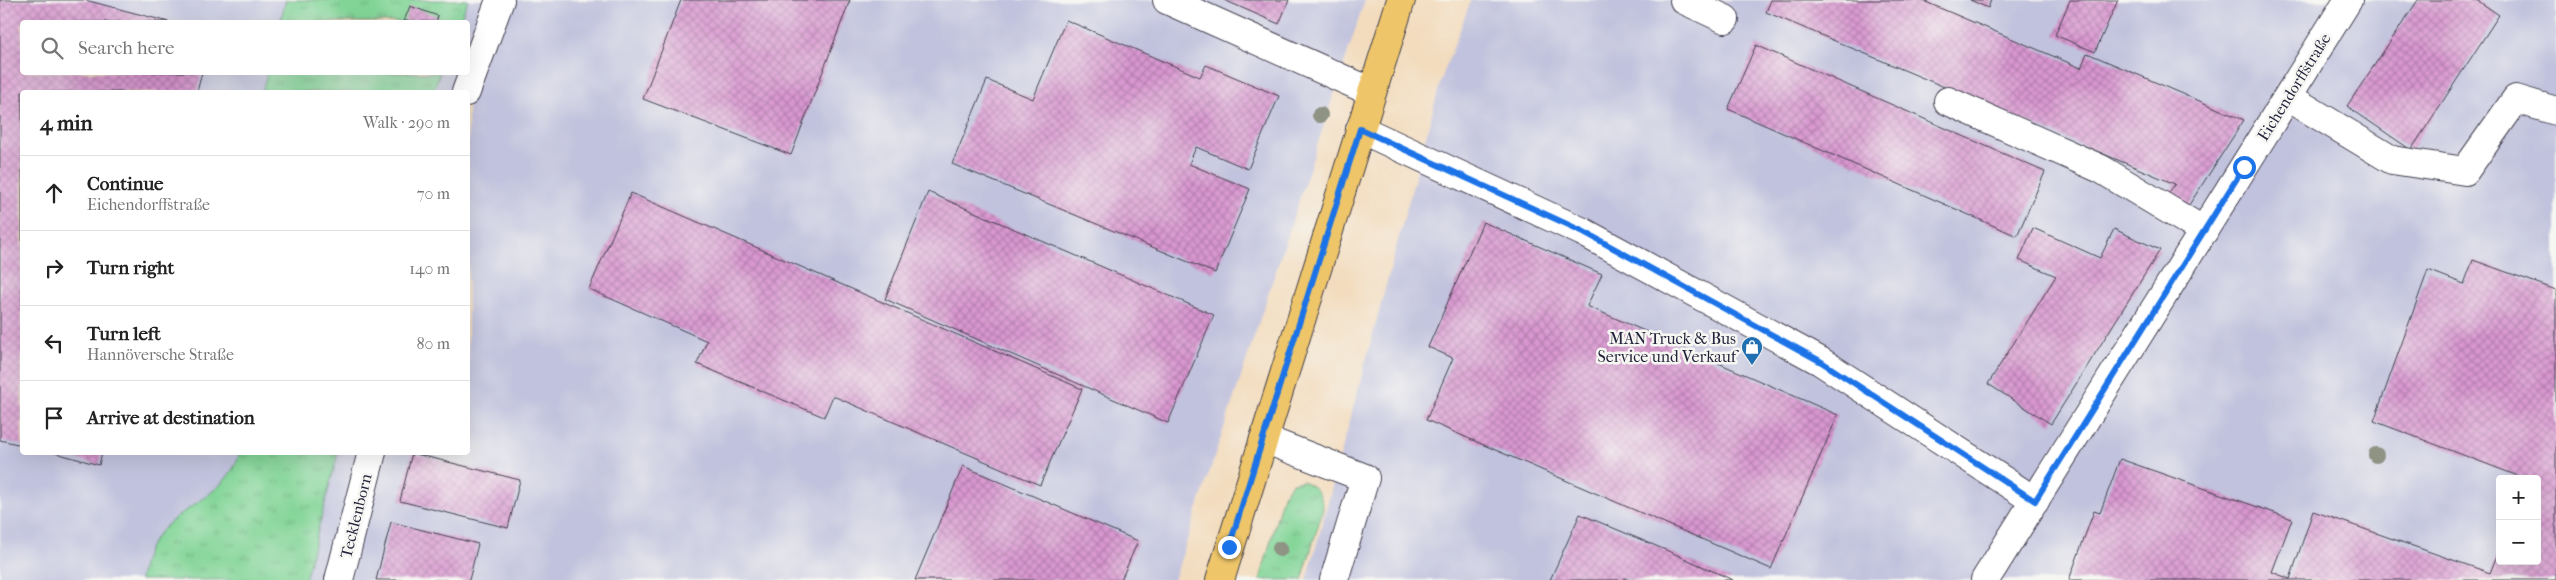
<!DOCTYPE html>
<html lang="en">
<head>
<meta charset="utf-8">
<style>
  body { margin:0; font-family:"IM FELL French Canon",serif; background:#f2f2f2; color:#222 }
  .controls { position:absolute; right:15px; bottom:15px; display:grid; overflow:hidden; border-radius:5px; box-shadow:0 5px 20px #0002 }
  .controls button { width:45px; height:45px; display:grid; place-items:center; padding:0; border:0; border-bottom:1px solid #e0e0e0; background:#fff; color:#222; font:25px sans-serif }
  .stop { position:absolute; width:15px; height:15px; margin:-11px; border:4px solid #1a73e8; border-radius:50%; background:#fff }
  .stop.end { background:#1a73e8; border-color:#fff; box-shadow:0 1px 5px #0008 }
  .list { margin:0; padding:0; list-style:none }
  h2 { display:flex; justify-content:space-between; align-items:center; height:65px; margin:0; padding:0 20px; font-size:21px }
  h2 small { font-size:16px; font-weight:400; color:#767676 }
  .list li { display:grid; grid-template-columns:32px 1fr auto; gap:15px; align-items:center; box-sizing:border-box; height:75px; padding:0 20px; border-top:1px solid #e0e0e0 }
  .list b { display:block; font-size:19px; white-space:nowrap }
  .list p { margin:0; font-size:16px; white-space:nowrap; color:#767676 }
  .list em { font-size:16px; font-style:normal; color:#767676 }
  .icon { flex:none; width:28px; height:28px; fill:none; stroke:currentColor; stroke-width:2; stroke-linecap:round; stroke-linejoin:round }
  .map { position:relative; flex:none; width:2556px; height:580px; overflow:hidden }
  .search { position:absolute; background:#fff; box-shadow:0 5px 20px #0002; left:20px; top:20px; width:450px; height:55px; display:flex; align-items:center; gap:12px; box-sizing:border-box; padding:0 18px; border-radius:5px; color:#767676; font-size:19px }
  .panel { position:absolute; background:#fff; box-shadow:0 5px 20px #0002; left:20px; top:90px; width:450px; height:365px; border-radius:5px }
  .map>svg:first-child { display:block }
  .industrial { fill:#c1c2dd; fill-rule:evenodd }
  .grass { fill:url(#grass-tufts); stroke:#527b68 }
  .building { fill:url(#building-cross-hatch) }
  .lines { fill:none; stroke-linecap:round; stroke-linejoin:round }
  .minor-casing { stroke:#413e4e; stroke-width:30 }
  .major-casing { stroke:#413e4e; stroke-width:30 }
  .minor { stroke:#fff; stroke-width:28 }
  .major { stroke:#eec569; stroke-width:28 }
  .tree { fill:#8f9384 }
  .route { stroke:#1a73e8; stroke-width:6 }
  .labels { text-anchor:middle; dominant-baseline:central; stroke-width:5; stroke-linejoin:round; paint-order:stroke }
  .street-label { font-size:16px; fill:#22223b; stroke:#f6f6f2 }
  .poi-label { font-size:16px; fill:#22223b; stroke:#f6f6f2; text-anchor:end }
</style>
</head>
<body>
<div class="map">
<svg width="2556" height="580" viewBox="0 0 2556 580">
  <defs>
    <pattern id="grass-tufts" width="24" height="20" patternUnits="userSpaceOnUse" patternTransform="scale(1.25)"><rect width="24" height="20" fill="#81d496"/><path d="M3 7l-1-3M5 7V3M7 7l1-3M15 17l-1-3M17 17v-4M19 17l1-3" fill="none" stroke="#6fb682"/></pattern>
    <pattern id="building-cross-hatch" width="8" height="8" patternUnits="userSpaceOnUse" patternTransform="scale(1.25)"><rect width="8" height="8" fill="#d997d0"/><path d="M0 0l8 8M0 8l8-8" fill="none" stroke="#b07baa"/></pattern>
  </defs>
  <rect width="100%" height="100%" fill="#f6f6f2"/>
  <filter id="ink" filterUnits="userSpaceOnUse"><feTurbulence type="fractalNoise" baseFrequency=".02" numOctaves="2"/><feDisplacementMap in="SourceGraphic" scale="10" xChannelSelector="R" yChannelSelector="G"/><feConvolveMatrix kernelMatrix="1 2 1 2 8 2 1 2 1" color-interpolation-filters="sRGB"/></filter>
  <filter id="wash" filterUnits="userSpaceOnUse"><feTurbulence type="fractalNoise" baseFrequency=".0096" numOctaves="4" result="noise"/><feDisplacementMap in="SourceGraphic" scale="20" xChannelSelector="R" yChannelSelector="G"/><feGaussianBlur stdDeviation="1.12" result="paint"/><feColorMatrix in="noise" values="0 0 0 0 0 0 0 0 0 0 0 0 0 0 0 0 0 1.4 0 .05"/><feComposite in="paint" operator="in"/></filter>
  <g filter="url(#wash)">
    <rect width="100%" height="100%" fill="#f3dcbd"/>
    <g class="industrial">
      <path d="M0 0H1365L1174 580H0ZM22 22H468V72H22ZM22 92H468V452H22Z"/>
      <path d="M1471 0H2556V580H1307L1441 80ZM2500 479H2537V561H2500Z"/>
    </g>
    <g class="grass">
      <polygon points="286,0 468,0 459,22 280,22"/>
      <polygon points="267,73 267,72 440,73 433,92 262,92"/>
      <path d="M240 452 338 453 305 580H140C142 567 145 555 152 543 174 506 228 498 240 452Z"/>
      <path d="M1302 481C1316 486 1322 494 1323 509L1302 580H1260L1283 495 1292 483Z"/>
    </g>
    <g id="blocks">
      <g class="building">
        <polygon points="0,0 85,0 169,22 22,22 22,72 202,72 197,92 22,92 22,445 0,440"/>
        <polygon points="681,0 850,0 791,155 643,99"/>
        <polygon points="1224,0 1289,0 1279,24"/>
        <polygon points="1771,0 1921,0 2081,68 2087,53 2244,120 2189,205 2168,194 2175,184 1766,12"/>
        <polygon points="1970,0 1991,0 1988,8"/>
        <polygon points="2070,0 2118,0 2095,52 2055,35"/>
        <polygon points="2418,0 2477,0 2499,15 2411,150 2347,106"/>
        <polygon points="410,6 438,16 436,22 404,21"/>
        <polygon points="1066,20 1200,77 1206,65 1279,96 1248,169 1196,147 1189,164 1250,189 1215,273 952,164 987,80 1033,99"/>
        <polygon points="1756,45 2045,172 2017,236 1728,109"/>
        <polygon points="928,192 1214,315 1168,423 885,299"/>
        <polygon points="631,193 1082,389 1040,485 833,396 824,417 697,364 707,341 589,289"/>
        <polygon points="1483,222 1602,274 1587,306 1838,415 1771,569 1426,420 1453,358 1428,347"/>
        <polygon points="2033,228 2100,258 2114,229 2160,250 2051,424 1988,384 2056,276 2019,260"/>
        <polygon points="2473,260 2556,290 2556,580 2069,580 2094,511 2100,513 2120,459 2292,519 2272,572 2290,579 2313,511 2490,573 2500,548 2500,561 2537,561 2537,479 2526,479 2374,421 2428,270 2464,284"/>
        <polygon points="52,452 102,452 99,465"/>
        <polygon points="412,453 520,480 508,528 400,501"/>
        <polygon points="963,466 1138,541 1121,580 915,580"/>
        <polygon points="1580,514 1668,551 1733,580 1630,580 1624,578 1623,580 1550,580"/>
        <polygon points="391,522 478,544 469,580 376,580"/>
      </g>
    </g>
  </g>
  <g filter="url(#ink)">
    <use href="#blocks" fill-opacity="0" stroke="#413e4e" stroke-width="1"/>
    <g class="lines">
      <g class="minor-casing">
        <g id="minor">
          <polyline points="1167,0 1372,92"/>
          <polyline points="1684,0 1725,19"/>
          <polyline points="466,92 500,0"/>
          <polyline points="2288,97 2392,160 2465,171 2516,99 2556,111"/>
          <polyline points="1948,101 2101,169 2204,231"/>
          <polyline points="1360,129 1583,232 1820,361 2035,501"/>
          <polyline points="1264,439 1365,478 1334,580"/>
          <polyline points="339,580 372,452"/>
          <polyline points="1985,580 2348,0"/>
        </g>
      </g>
      <g class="major-casing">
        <polyline id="major" points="1220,580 1401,0"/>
      </g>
      <use href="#minor" class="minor"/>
      <use href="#major" class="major"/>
    </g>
    <g class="tree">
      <circle cx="1320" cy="115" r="8"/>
      <circle cx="2376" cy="455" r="8"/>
      <circle cx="1280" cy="549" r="8"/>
    </g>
  </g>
  <g class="lines" filter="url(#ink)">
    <polyline class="route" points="1229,547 1360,129 1584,232 1820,361 2035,501 2244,167"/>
  </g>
  <defs>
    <g id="shop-pin" transform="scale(1.125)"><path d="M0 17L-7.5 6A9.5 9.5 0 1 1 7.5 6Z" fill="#1f6fb2" stroke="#f6f6f2"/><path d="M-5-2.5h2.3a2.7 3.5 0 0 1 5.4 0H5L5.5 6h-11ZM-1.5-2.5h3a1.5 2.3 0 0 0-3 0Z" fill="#fff"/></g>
  </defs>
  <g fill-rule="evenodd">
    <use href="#shop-pin" x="1752" y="347"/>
  </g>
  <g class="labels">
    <g class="street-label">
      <text transform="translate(2294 87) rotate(-58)">Eichendorffstraße</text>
      <text transform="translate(356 516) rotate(-76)">Tecklenborn</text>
    </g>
    <g class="poi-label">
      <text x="1736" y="338">MAN Truck &amp; Bus<tspan x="1736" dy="18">Service und Verkauf</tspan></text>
    </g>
  </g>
</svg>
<div class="controls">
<button>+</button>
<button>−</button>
</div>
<div class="stop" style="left:2244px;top:167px"></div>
<div class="stop end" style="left:1229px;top:547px"></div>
<div class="search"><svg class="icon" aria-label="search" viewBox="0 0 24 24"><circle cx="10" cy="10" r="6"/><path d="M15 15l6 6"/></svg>Search here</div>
<section class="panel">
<h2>4 min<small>Walk · 290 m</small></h2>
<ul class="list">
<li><svg class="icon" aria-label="ahead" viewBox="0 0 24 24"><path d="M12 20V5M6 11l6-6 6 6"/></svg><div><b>Continue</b><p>Eichendorffstraße</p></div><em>70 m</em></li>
<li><svg class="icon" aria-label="right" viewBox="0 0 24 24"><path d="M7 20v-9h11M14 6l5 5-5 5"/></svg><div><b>Turn right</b></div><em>140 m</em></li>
<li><svg class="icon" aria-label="left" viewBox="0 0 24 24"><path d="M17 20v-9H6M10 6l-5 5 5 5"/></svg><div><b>Turn left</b><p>Hannöversche Straße</p></div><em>80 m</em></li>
<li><svg class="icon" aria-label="arrive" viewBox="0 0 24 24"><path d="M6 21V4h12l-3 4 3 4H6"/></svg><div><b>Arrive at destination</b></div></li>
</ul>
</section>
</div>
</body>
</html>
